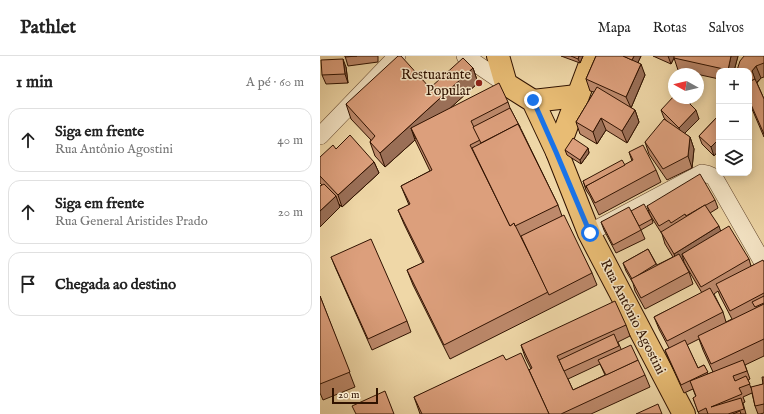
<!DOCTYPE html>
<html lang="pt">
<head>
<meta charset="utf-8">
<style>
  body { margin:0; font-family:"IM FELL English",serif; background:#f2f2f2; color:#222 }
  .controls { position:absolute; right:12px; top:12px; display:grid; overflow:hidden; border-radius:8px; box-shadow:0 2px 10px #0003 }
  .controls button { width:36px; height:36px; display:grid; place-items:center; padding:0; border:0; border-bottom:1px solid #e0e0e0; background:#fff; color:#222; font:20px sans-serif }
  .compass { position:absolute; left:348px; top:12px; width:36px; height:36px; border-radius:50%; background:#fff; box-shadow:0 2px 10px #0003; rotate:278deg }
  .scale { position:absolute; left:12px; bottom:10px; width:46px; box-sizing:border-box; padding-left:4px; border:2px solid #301200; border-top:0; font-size:11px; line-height:14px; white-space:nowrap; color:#301200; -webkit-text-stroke:3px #f5e5c6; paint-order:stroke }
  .stop { position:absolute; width:12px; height:12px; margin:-9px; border:3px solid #1a73e8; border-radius:50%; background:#fff }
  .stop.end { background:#1a73e8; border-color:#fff; box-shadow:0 1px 4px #0008 }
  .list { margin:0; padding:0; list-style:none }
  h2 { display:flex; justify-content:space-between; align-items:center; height:52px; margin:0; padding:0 16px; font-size:17px }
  h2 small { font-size:13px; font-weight:400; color:#767676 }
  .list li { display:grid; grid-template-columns:26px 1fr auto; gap:12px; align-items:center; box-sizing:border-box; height:64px; margin:0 8px 8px; padding:0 8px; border:1px solid #e0e0e0; border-radius:12px }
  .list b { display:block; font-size:15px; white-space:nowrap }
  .list p { margin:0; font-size:13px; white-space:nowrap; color:#767676 }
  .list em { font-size:13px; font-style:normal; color:#767676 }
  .icon { flex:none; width:22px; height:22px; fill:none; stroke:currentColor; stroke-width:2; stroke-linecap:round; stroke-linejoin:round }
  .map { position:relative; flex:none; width:444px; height:358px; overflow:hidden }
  header { display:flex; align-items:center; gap:24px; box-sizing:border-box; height:56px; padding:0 20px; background:#fff; border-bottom:1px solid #e0e0e0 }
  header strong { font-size:19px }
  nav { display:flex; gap:22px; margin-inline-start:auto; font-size:14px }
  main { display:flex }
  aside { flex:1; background:#fff }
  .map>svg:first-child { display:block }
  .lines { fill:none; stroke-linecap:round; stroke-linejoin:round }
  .street-casing { stroke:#60432a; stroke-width:18 }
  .primary-casing { stroke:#301200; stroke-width:24 }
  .street { stroke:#f5e5c6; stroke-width:17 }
  .primary { stroke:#e8bc74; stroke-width:22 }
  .wall { fill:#bd896b; stroke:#301200; fill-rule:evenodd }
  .shaded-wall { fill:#9a6f57; stroke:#301200 }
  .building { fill:#dc9f7c; stroke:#301200 }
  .route { stroke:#1a73e8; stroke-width:5 }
  .poi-dot { fill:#8f2418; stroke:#f5e5c6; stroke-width:1.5 }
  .labels { text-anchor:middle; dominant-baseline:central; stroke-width:3; stroke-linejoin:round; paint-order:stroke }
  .poi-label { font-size:14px; fill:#301200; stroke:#f5e5c6; text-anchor:end }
  .street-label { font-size:14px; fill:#301200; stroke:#f5e5c6 }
</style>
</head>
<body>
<header>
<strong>Pathlet</strong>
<nav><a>Mapa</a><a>Rotas</a><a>Salvos</a></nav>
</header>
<main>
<aside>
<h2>1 min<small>A pé · 60 m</small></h2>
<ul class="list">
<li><svg class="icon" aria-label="ahead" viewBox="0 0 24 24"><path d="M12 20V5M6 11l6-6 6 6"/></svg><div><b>Siga em frente</b><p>Rua Antônio Agostini</p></div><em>40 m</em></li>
<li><svg class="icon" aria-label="ahead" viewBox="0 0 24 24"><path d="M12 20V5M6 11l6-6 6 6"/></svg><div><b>Siga em frente</b><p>Rua General Aristides Prado</p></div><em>20 m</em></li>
<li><svg class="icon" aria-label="arrive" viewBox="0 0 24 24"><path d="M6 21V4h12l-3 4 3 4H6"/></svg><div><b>Chegada ao destino</b></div></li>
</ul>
</aside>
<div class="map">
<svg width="444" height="358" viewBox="0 0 444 358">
  <rect width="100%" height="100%" fill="#efd7a7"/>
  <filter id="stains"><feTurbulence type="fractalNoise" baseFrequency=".005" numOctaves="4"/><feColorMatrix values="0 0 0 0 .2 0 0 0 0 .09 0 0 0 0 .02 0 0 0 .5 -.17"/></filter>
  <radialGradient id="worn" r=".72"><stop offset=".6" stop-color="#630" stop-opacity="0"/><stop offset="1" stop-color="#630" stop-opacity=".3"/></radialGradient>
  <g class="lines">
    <g class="street-casing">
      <g id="street">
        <polyline points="145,0 186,28"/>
        <polyline points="0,80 77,0"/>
        <polyline points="269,177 382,117 387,118 394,121 442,205"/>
      </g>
    </g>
    <g class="primary-casing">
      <g id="primary">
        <polyline points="178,0 186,28 213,45 237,96 269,177 364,358"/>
        <polyline points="213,45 257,40"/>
        <polyline points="237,96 273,0"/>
      </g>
    </g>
    <use href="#street" class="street"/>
    <use href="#primary" class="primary"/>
  </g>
  <g class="wall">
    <polygon points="25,0 58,0 58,6 28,10"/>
    <polygon points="241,0 263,0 260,7"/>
    <polygon points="276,0 321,0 318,6 325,19 311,52 315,54 319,66 307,87 286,74 277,88 260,78 256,66 274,36 270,35 266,23"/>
    <polygon points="333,0 418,0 414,15 399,15 399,23 358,14 354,2 351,8"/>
    <polygon points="444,0 444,21 441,22 437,27 444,43 444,81 429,46 429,15"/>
    <polygon points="26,11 28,27 6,28 2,19"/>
    <polygon points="153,12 158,27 129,53 188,46 190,52 202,75 238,149 242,160 272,217 277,229 130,303 93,229 87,214 103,207 84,168 78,154 89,149 81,130 110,115 95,84 65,111 55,100 50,86 51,84 31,63 26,48 110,32"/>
    <polygon points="375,43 370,48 379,63 364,77 370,81 374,93 372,112 347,124 329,98 325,86 348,66 344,62 341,54"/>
    <polygon points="399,59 399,94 394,100 382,88 379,80"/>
    <polygon points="268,92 269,97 261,108 247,99 245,94"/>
    <polygon points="16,93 54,106 59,117 22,151 18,147 20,151 0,171 0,130 2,129 0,127 0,101"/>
    <polygon points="309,96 336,114 341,126 279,159 270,140 266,134 263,125 305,109 312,105"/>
    <path d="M395 144 398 152 390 157 400 176 429 203 431 210 444 206V300L425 309 430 323 428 324 431 332 443 328 444 321V357L440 358H438L435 350 432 337 423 341 425 346 423 347 426 358H379L373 342 376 341 373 333 364 337 348 302 345 294 349 292 339 273 334 261 382 237 366 210 364 206H363L369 216 373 228 325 253 315 235 313 227 306 215 303 207 328 193 337 209 353 201 345 188 342 178 330 159 327 150ZM398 235 400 240 412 263 406 266 403 256 394 238ZM379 283 383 294 393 316 388 318 384 309 378 312 367 289Z"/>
    <polygon points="311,155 332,163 333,167 321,174 325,183 296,197 284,174 281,166"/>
    <polygon points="11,201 87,265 91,276 52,294 16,213"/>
    <polygon points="0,240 35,331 3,344 0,337"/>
    <path d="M306 269 310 280 298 286 301 293 325 319 330 331 271 358H100L99 355 94 341 186 304 209 314 211 313 205 301 201 289ZM280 308 285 319 253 334 248 323Z"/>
  </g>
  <g class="shaded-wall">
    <polygon points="259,0 263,0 260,7 258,3"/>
    <polygon points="314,0 321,0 314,15 311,6"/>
    <polygon points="348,0 355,0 351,8"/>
    <polygon points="411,0 418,0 414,15 409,15 408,14 408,15 408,14"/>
    <polygon points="23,3 26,11 28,27 25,18"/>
    <polygon points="321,8 325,19 311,52 306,41"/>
    <polygon points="436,10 441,22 436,27 432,15"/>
    <polygon points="153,12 158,27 96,83 91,72 95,84 65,111 60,97"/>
    <polygon points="364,42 375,42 375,43 367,51"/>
    <polygon points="315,54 319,66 307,87 302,75"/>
    <polygon points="376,54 379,63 362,80 359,72"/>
    <polygon points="281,62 286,74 277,88 273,76"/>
    <polygon points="370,81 374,93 372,112 368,100"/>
    <polygon points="399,83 399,94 394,100 391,91"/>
    <polygon points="268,92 269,97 261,108 260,104"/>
    <polygon points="54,106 59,117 22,151 18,139"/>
    <polygon points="16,140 20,151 0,171 0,155"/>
    <polygon points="399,170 403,182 362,198 364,206 358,209 354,198"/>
  </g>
  <g class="building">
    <polygon points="25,0 37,0 25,1"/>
    <polygon points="78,0 81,0 110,32 143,2 153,12 60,97 50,86 55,80 26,48"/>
    <polygon points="251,0 259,0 258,3"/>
    <polygon points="276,0 303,0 321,8 306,41 266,23"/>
    <polygon points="303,0 314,0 312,4"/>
    <polygon points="354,0 411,0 408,14 354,2"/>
    <polygon points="424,0 444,0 444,7 436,10 432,15 435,23 429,26 429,15 417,15 418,11 420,5"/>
    <polygon points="23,3 25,18 2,19 1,4"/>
    <polygon points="435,23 444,43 444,78 429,44 429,26"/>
    <polygon points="179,27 188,46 151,65 160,84 150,89 190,170 194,167 228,236 124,289 87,214 104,206 78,154 90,148 81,130 112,114 91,72"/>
    <polygon points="277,31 315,54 302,75 281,62 273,76 256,66"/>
    <polygon points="354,40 354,42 364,42 376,54 359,72 341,54"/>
    <polygon points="190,52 200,71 198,68 161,87 153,71"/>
    <polygon points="399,59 399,83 391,91 379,80"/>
    <polygon points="344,63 370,81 368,100 343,113 325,86"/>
    <polygon points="198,68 238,149 195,170 194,167 190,170 152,92"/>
    <polygon points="30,79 54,106 18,139 0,120 0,101 13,89 16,93"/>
    <polygon points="253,82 268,92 260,104 245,94"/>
    <polygon points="323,89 336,114 275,147 266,130 313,104 309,96"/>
    <polygon points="302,104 305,109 266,130 267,131 266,132 263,125"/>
    <polygon points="380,118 395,144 386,149 385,149 366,160 365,158 351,167 349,164 339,170 327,150"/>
    <polygon points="4,128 16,140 0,155 0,130"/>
    <polygon points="324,148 332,163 319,170 311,155"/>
    <polygon points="385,149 399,170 354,198 341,176"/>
    <polygon points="309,151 321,174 293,189 281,166"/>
    <polygon points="244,159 272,217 229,239 201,180"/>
    <polygon points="409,170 429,203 381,231 362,198"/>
    <polygon points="51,183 87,265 48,283 11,201"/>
    <polygon points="328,193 336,208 312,223 303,207"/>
    <polygon points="359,198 369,216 321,242 311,223"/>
    <polygon points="443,204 444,206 444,237 410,255 396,228"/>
    <polygon points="390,232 403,256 347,285 334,261"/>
    <polygon points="0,240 30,316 0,328"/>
    <polygon points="444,240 444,247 435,251 432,246"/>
    <polygon points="295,245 306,269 237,300 253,334 318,304 325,319 241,358 229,358 209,314 212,312 201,289"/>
    <polygon points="444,248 444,283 391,308 378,280"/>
    <polygon points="294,278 299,290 244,315 239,304"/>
    <polygon points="365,284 378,312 384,309 388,316 361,329 345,294"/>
    <polygon points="311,289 318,304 286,319 278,304"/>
    <polygon points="201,297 229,358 102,358 94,341 183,299 186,304"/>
    <polygon points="423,304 427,315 413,320 415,325 426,320 430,328 419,332 422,338 391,351 421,342 424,353 408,358 388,358 386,352 378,356 373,342 376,340 370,325"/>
    <polygon points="442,321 444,321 444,348 435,350 431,331 443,328"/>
    <polygon points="65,335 74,358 36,358 32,350"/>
    <polygon points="338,348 342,358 316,358"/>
    <polygon points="420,355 421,358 413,358"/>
  </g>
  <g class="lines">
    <polyline class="route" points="213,44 236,96 270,177"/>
  </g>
  <circle class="poi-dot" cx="159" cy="27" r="4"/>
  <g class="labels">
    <g class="poi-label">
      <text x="151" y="19">Restuarante<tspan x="151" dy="16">Popular</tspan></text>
    </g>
    <g class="street-label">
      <text transform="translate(313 261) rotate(63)">Rua Antônio Agostini</text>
    </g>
  </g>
  <rect width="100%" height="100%" filter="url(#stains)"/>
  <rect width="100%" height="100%" fill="url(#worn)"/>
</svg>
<div class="controls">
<button>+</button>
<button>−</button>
<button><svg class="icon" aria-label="layers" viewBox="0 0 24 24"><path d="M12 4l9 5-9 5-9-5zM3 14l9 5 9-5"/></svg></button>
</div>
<svg class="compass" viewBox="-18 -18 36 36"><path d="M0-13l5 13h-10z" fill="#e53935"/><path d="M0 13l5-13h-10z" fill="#767676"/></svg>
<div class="scale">20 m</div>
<div class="stop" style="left:270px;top:177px"></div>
<div class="stop end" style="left:213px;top:44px"></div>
</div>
</main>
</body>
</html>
